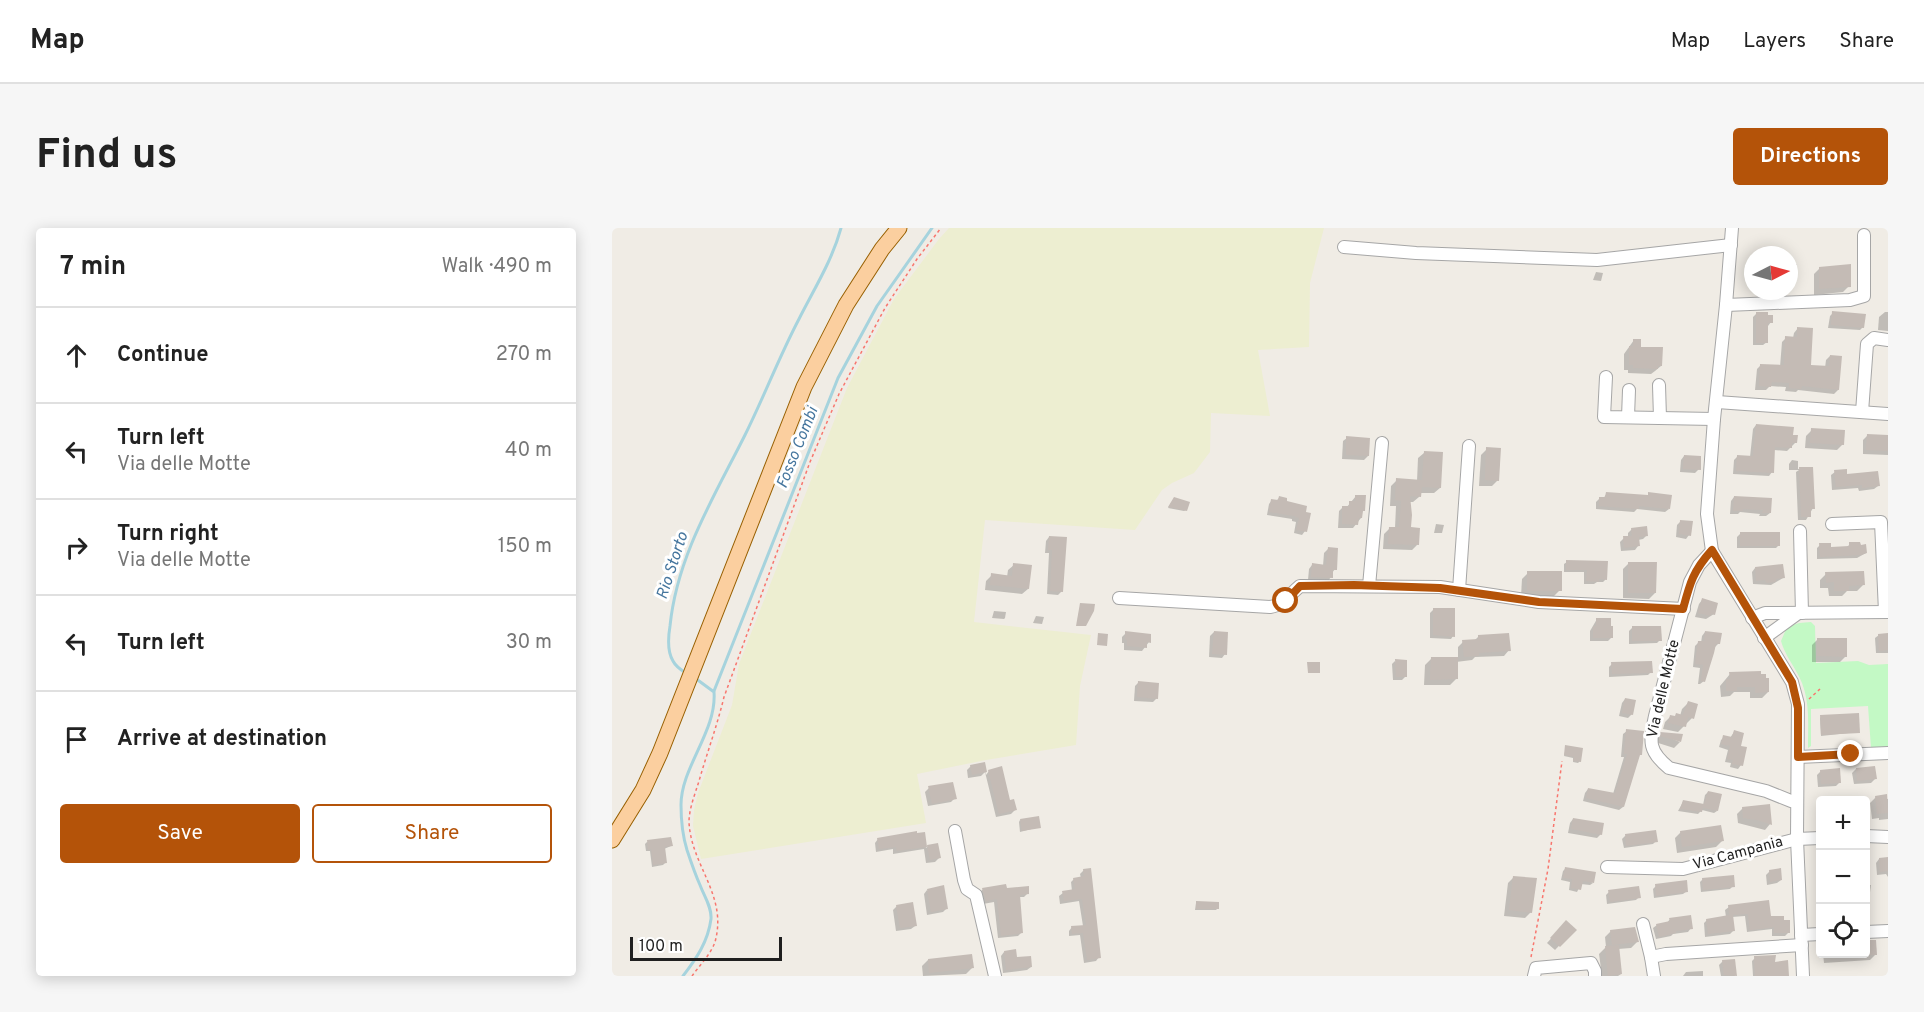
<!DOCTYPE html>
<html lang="en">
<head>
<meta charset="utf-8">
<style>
  body { margin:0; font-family:Overpass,sans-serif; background:#f6f6f6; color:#222 }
  .controls { position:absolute; right:18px; bottom:18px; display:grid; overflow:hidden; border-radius:6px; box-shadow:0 3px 15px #0003 }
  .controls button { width:54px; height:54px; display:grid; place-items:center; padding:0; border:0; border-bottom:2px solid #e0e0e0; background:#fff; color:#222; font:30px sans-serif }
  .compass { position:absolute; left:1132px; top:18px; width:54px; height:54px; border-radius:50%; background:#fff; box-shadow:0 3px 15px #0003; rotate:84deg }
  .scale { position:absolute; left:18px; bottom:15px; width:152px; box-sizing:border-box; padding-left:6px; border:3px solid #1f1f1f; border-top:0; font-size:16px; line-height:21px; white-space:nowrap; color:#1f1f1f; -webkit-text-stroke:4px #fff; paint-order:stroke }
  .stop { position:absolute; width:18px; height:18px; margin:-14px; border:4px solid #b45309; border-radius:50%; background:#fff }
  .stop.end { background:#b45309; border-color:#fff; box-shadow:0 2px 6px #0008 }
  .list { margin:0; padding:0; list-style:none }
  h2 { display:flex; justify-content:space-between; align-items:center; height:78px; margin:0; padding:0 24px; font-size:26px }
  h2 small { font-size:20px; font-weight:400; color:#767676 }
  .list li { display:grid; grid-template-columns:39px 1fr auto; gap:18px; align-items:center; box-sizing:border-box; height:96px; padding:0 24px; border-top:2px solid #e0e0e0 }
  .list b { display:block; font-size:22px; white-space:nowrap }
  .list p { margin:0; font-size:20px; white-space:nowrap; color:#767676 }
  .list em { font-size:20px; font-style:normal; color:#767676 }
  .actions { display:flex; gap:12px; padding:18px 24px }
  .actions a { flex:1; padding:14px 0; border:2px solid #b45309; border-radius:6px; text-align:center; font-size:21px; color:#b45309 }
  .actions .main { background:#b45309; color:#fff }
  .icon { flex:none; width:33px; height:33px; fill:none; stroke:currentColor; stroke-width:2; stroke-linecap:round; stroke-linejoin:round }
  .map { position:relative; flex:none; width:1276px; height:748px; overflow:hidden; border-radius:6px }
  header { display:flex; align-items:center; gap:36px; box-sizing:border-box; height:84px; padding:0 30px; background:#fff; border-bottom:2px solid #e0e0e0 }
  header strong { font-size:28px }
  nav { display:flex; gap:33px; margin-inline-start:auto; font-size:21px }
  .intro { display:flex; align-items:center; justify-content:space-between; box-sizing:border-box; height:144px; padding:0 36px }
  h1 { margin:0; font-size:42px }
  .button { padding:15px 27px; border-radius:6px; background:#b45309; color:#fff; font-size:21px; font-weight:700 }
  main { display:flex; gap:36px; padding:0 36px }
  aside { flex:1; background:#fff; border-radius:6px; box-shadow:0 3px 15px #0003 }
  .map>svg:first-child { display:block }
  .farmland { fill:#edeed1 }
  .park { fill:#c3f9c5 }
  .shadow { fill:#0003 }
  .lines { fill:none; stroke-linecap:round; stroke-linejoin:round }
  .stream { stroke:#a6d3dd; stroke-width:3 }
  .building { fill:#c4bbb5 }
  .minor-casing { stroke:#a6a6a6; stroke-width:14 }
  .major-casing { stroke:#986002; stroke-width:17 }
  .path { stroke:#f8766e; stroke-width:1.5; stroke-dasharray:3 3; stroke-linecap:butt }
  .minor { stroke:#fff; stroke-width:12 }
  .major { stroke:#fbcf9f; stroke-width:15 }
  .route { stroke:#b45309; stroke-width:8 }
  .labels { text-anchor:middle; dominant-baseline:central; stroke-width:6; stroke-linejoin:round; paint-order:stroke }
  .street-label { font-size:15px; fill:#1f1f1f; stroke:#fff }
  .water-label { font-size:16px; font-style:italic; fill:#46769e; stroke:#fff }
</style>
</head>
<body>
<header>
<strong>Map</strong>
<nav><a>Map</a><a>Layers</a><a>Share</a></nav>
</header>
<div class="intro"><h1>Find us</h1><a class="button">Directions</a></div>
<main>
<aside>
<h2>7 min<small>Walk · 490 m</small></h2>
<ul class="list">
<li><svg class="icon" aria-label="ahead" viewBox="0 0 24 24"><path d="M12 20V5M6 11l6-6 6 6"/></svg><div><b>Continue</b></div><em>270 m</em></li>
<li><svg class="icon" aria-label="left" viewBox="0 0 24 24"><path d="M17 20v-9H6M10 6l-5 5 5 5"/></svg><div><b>Turn left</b><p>Via delle Motte</p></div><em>40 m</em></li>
<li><svg class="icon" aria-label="right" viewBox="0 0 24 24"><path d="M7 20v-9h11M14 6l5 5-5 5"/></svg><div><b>Turn right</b><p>Via delle Motte</p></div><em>150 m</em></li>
<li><svg class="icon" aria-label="left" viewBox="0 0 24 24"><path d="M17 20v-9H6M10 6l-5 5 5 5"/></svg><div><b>Turn left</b></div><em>30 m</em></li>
<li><svg class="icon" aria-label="arrive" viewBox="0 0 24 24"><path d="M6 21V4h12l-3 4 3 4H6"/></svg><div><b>Arrive at destination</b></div></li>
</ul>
<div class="actions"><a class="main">Save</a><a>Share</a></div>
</aside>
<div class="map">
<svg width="1276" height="748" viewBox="0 0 1276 748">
  <rect width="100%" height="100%" fill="#f0ece5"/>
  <polygon class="farmland" points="337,0 712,0 698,55 697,119 646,122 658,188 599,185 598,224 582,245 560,255 550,262 523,302 373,292 362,394 479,407 468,458 464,517 374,532 305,546 314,595 89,631 81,598 82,582 86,565 120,477 127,436 235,160 282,71 327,11"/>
  <path class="park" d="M1199 394 1203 398 1204 435 1246 433 1257 437 1276 436V519L1259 520 1256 478 1199 481V518L1196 520C1196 498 1198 475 1190 455 1184 440 1173 428 1169 413L1175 399 1187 395Z"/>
  <g class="shadow">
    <polygon points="1208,40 1237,58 1231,64 1202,67 1202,46"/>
    <polygon points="984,44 991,45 989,53 981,52"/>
    <polygon points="1273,84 1276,84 1276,103 1266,102 1267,89"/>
    <polygon points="1221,85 1251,99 1248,102 1216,100 1218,88"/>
    <polygon points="1144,86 1159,94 1156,98 1155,114 1151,117 1141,117 1141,89"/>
    <polygon points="1186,100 1197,138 1213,140 1214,132 1218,128 1226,162 1222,166 1186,162 1184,164 1173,163 1174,159 1158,158 1154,162 1143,162 1145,141 1149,137 1168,139 1170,114 1174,110 1181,110 1182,105"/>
    <polygon points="1022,112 1028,120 1049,138 1043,143 1039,146 1016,145 1016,142 1012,142 1012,126"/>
    <polygon points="1144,197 1179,208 1184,214 1175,223 1162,222 1160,244 1157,248 1121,246 1122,232 1126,228 1138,229 1141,201"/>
    <polygon points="1200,202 1231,216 1225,222 1193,220 1194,208"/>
    <polygon points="1255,208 1276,209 1276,227 1251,226 1251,212"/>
    <polygon points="735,210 756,228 752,232 730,231 731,213"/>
    <polygon points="875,221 886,252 880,258 867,258 869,227"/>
    <polygon points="812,225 828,260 822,265 808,265 807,269 801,274 797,274 797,301 805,317 800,322 771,321 772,306 778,300 783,300 784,278 778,278 779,258 785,252 805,253 806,230"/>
    <polygon points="1072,228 1087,241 1083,245 1068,244 1069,232"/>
    <polygon points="1180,232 1186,233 1186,241 1200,240 1201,280 1194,292 1186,292 1184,244 1187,242 1177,242 1177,236"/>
    <polygon points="1223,244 1234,247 1266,258 1262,261 1247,263 1246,260 1220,262 1219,247"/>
    <polygon points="995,265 1034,269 1037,266 1057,281 1053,284 1025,281 1022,284 984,281 984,274 988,270 991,271"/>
    <polygon points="744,268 749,284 749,290 741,300 726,300 727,283 731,279 734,280"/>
    <polygon points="1122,269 1158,285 1154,288 1147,288 1148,286 1128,284 1126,286 1118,286 1119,273"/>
    <polygon points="667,270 673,274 693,279 693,303 690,307 682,305 684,294 680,293 680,291 655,287 657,276 660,272 664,273"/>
    <polygon points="561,272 574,282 572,283 556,280"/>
    <polygon points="1069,293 1077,307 1074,311 1064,309 1065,297"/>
    <polygon points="824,296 832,297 830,305 822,305"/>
    <polygon points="1020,301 1034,308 1031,311 1026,312 1026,318 1023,322 1009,323 1008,314 1012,310 1016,309 1016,305"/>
    <polygon points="1128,306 1167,317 1164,320 1125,320 1125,309"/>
    <polygon points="437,309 450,363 446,367 435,366 437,325 433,325 434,313"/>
    <polygon points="1238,316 1254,325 1245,330 1205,331 1205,320 1208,317 1217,321 1235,319"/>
    <polygon points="716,321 723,341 720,345 719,349 716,353 696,352 697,341 700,337 711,338 712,325"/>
    <polygon points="955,334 995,335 994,351 991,354 985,354 982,356 972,356 972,344 952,344 952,336"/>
    <polygon points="1017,335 1043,365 1037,371 1011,370 1011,341"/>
    <polygon points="402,337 416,361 410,366 373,362 374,353 380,347 395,349 396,342"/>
    <polygon points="1143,340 1171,350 1159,357 1141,356 1140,344"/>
    <polygon points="916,345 948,362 942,368 909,368 910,351"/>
    <polygon points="1214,346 1251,357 1245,363 1235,363 1230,368 1217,368 1216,360 1208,360 1208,352"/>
    <polygon points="1090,372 1102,386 1094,391 1083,389 1087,376"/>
    <polygon points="821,382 841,408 839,411 818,410 818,385"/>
    <polygon points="382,383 394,384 393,390 392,391 380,390"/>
    <polygon points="424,388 432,389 430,396 421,395"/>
    <polygon points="985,391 999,410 996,413 978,413 978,403"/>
    <polygon points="1020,400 1048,412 1045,415 1017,416 1017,403"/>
    <polygon points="602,404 613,426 610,430 597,429 598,408"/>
    <polygon points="1093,404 1107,415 1103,419 1092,453 1088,456 1086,456 1088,440 1081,439 1083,418 1087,414 1089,415 1090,408"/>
    <polygon points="514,405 537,414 530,423 512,422 512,415 510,415 510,409"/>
    <polygon points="1267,407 1276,407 1276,425 1264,425 1263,410"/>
    <polygon points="866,409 897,422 892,428 863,429 860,432 844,434 844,451 838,457 812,457 813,437 819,431 846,430 846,419 851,414 862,413"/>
    <polygon points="1206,411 1234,428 1228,434 1200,434 1200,417"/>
    <polygon points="783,433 793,449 790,452 781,452 780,436"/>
    <polygon points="1000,436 1039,444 1036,447 997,449 997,439"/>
    <polygon points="1118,446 1156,464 1150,470 1138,470 1138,464 1122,464 1118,468 1109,469 1108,458"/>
    <polygon points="527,454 545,470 541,474 522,473 523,458"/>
    <polygon points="1013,471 1020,486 1016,490 1007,488 1010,475"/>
    <polygon points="1076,475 1080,490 1066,504 1051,501 1053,494 1059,488 1068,488 1070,481"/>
    <polygon points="1209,489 1246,504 1209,508 1208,490"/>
    <polygon points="1015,503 1026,529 1011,579 1007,582 971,573 973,565 976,561 1001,566 1012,529 1009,529 1011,506"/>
    <polygon points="1122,504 1127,519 1129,537 1126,541 1118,539 1119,535 1113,534 1116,522 1107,519 1109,512 1112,509 1118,510"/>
    <polygon points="1049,506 1068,514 1062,520 1043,514"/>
    <polygon points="954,519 968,533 966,535 961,534 961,530 952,528"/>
    <polygon points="372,536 374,547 377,543 403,582 399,586 384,589 373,544 369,548 356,550 355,542 359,538"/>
    <polygon points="1244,541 1263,551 1259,555 1242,556 1240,545"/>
    <polygon points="1209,543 1228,554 1224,558 1206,559 1205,547"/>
    <polygon points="317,560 343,570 339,574 316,578 313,564"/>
    <polygon points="1096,564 1105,583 1102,585 1090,582 1086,586 1066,583 1071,574 1091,577 1093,567"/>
    <polygon points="1264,569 1276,571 1276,591 1267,592 1267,590 1260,591 1258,575"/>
    <polygon points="1245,571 1245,572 1219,572"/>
    <polygon points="1131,580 1158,596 1153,602 1126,595 1125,586"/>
    <polygon points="961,591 989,606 985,610 956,605 958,595"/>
    <polygon points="408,592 427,599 408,604 407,594"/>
    <polygon points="1069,604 1110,613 1104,619 1065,625 1063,610"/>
    <polygon points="312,605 314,620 316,618 327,630 323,634 314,635 312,621 281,626 281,621 264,624 263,615 266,611"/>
    <polygon points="1013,608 1044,613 1041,616 1012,620 1010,611"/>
    <polygon points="35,614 59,618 52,621 53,635 51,637 40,639 38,623 34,623 33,616"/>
    <polygon points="1267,631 1276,633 1276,649 1274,646 1265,647 1264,635"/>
    <polygon points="954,640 981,655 978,657 969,656 965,664 957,662 958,654 949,652 951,643"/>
    <polygon points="472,642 487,729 484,733 472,735 468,707 457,708 457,703 460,699 471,698 467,673 448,676 447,668 451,665 460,663 459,654 462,651 469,650 468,646"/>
    <polygon points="1158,643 1169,652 1165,655 1155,657 1154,647"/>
    <polygon points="902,649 919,684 913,690 892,688 896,655"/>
    <polygon points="1091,651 1121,658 1118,661 1089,664 1088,654"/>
    <polygon points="1254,657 1259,657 1257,672 1254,672"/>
    <polygon points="1044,658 1075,663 1071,666 1042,670 1041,661"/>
    <polygon points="371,661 394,662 416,665 412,669 407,669 410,704 406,708 386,710 382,674 371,676 368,665"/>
    <polygon points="315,662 335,680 331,684 315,687 312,666"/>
    <polygon points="997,664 1027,669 1024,672 995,676 994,667"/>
    <polygon points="584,675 605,681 604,682 583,682"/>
    <polygon points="285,678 303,698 299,701 284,703 281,682"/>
    <polygon points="1117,679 1158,690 1177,704 1173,708 1160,708 1160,701 1135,704 1133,688 1120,689 1121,703 1118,706 1093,709 1092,695 1095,692 1114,689 1113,682"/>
    <polygon points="1058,691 1079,700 1076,704 1061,706 1059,708 1044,711 1041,700 1045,697 1055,695"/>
    <polygon points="954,694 962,702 943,722 935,715"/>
    <polygon points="999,703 1025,714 1019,720 1006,721 1009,746 1006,748 990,748 987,726 994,719 993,709"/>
    <polygon points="1263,713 1264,726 1258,732 1212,735 1211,726 1254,726 1254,714"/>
    <polygon points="392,724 404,731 419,739 415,742 391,745 389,728"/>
    <polygon points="1143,730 1161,735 1175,748 1141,748 1140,733"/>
    <polygon points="316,732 360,740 354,746 311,748 310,738"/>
    <polygon points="1122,732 1123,748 1109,748 1107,737 1111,733"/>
    <polygon points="1091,743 1091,748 1071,748 1074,744"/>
  </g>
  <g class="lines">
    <g class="stream">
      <path d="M74 445C69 442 64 439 61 433 55 423 56 410 58 398 65 328 102 269 133 207 152 169 167 129 187 91 202 61 220 33 229 0"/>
      <polyline points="102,463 226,150 265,78 320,0"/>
      <path d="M71 748C84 731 96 714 99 691 100 679 92 668 88 657 83 646 79 634 75 622 71 609 69 591 69 577 69 539 105 503 102 464L83 450"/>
    </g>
  </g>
  <g class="building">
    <rect x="1177" y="36" width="8" height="17"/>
    <polygon points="1239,36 1239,59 1207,61 1207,39"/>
    <polygon points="1220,83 1254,86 1252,100 1219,97"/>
    <polygon points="1144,84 1156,84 1156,87 1161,87 1161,95 1156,95 1156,115 1144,115"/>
    <polygon points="1185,99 1201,100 1199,137 1217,138 1218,127 1230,128 1227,162 1190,158 1189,161 1177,160 1177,155 1160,154 1159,159 1147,158 1148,136 1172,137 1173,108 1185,109"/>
    <polygon points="1021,111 1029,111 1029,119 1051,119 1050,138 1046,138 1046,141 1021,140 1021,137 1017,137 1017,118 1021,118"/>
    <polygon points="1144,196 1182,199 1181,207 1186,207 1185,215 1180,215 1180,220 1163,219 1162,245 1124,243 1125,227 1141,228"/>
    <polygon points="1199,200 1233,202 1232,217 1198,215"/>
    <polygon points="1255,206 1276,207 1276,223 1254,222"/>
    <polygon points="734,208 758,210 757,228 734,227"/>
    <polygon points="874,219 889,220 887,253 873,252"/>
    <polygon points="812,223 831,224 829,260 810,259 809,269 798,268 800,287 799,299 808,300 807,317 776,316 777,299 787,299 789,273 783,272 784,250 810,252"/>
    <polygon points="1072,227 1089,228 1089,242 1071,241"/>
    <polygon points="1187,239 1201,239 1203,281 1199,281 1199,289 1189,289"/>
    <polygon points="1235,241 1235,246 1266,243 1268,258 1250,260 1250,257 1224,259 1222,242"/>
    <polygon points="994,264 1036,267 1036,264 1060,267 1058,281 1027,278 1027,281 987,278 987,269 993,269"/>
    <polygon points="743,267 754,267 753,283 751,283 750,290 747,290 746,297 730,296 730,278 737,278 737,273 743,273"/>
    <polygon points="667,268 675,270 675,273 695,278 694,284 699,285 695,304 684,302 687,290 683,289 683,288 657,284 659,271 666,272"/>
    <polygon points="1122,268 1160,270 1159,285 1150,285 1151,282 1131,281 1131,283 1121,283"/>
    <polygon points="562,269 578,274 575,283 556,279"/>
    <polygon points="1068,292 1081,293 1079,308 1067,306"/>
    <polygon points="1035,298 1036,308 1027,309 1028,318 1012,320 1011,308 1020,308 1019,300"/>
    <rect x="1128" y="304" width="40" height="14"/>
    <polygon points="437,308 455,309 451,364 438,363 440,322 436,322"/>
    <polygon points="1237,314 1248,314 1249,317 1254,316 1255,325 1249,327 1208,329 1207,315 1219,315 1219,319 1237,318"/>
    <polygon points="716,319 726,320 725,342 721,342 721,350 699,349 700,335 714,337"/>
    <polygon points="954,332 996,333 995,352 987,351 987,354 974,353 975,342 954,342"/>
    <polygon points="1016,334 1045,334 1044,365 1016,365"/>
    <polygon points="401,335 420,337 417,361 378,357 379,345 400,348"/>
    <polygon points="1171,336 1173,350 1164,351 1164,354 1154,355 1153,352 1144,353 1143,339"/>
    <rect x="915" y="343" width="35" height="20"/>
    <polygon points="1252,343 1253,357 1237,358 1237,363 1222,363 1222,354 1214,355 1213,344"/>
    <polygon points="1090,370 1106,375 1103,387 1099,386 1099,388 1086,385"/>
    <polygon points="468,375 483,376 482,383 474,398 464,398"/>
    <polygon points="821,380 843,380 843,409 821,407"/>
    <polygon points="984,390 999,390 999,398 1001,398 1001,410 981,410 981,398 984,398"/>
    <polygon points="1020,398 1049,398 1050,413 1020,413"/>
    <polygon points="513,403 539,406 539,415 535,414 535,420 515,418 515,412 513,411"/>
    <polygon points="602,403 616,404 615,427 600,426"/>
    <polygon points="1093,403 1110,405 1108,416 1104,416 1102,425 1093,454 1089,453 1091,437 1083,436 1086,413 1092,413"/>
    <polygon points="486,405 496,406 495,418 485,417"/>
    <polygon points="897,405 899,423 867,425 867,428 852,429 850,412 866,411 866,407"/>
    <polygon points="1276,405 1276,422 1267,423 1266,406"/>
    <polygon points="1205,410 1235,410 1235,429 1205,428"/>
    <polygon points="819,429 846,429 846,451 818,452"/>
    <polygon points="783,431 795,432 795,449 784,449"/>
    <polygon points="1040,433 1041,445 1000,446 999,434"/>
    <polygon points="695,434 708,434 708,445 696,445"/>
    <polygon points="1149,443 1149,446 1154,446 1154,450 1157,450 1157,464 1143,465 1143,459 1125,459 1125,463 1114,463 1114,451 1118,451 1117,444"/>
    <polygon points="526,453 547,455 546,471 525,469"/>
    <polygon points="1013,470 1024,472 1021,487 1010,485"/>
    <polygon points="1076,473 1086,476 1082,491 1076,489 1074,499 1056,495 1058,487 1063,488 1064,485 1071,487"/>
    <polygon points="1247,485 1248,505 1209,507 1208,487"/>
    <polygon points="1014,501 1032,503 1030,527 1028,527 1012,579 974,570 976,560 1003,565 1015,526 1012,526"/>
    <polygon points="1122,502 1132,505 1129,518 1135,519 1131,538 1120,536 1121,532 1115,531 1118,518 1109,516 1111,507 1120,509"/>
    <polygon points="1048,504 1071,506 1069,514 1048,508"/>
    <polygon points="953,517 971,520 969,534 961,533 962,529 952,527"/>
    <polygon points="373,534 375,544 360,547 358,537"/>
    <polygon points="390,538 398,572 402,571 405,582 387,586 376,542"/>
    <polygon points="1263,538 1265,551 1245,553 1244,540"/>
    <polygon points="1228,540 1229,555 1209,556 1208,542"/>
    <polygon points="341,554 345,571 320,576 316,558"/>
    <polygon points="1096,563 1110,566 1106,583 1091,580 1090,584 1068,581 1071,572 1092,576"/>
    <polygon points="1275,566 1276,585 1265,586 1263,568"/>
    <polygon points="1158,576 1160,597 1145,592 1131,590 1130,579"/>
    <polygon points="427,588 429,600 410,603 408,591"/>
    <polygon points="961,590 992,595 990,607 959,601"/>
    <polygon points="1109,597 1112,613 1070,619 1068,603"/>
    <polygon points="1044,602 1046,614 1014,618 1013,606"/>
    <polygon points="305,603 305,605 313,604 315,619 285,623 284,619 267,621 265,610"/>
    <polygon points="59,609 61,618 53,619 55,635 41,637 39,621 36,622 35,612"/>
    <polygon points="326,615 329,630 318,632 315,617"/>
    <polygon points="1276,629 1276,643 1268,644 1267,630"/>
    <polygon points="953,639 984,644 982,655 971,653 969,662 959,660 960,651 951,650"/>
    <polygon points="479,640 489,730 475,732 471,705 460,706 459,698 474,697 470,671 452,673 450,663 463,661 461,650 472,648 471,641"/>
    <polygon points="1169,640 1170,652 1158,654 1157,642"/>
    <polygon points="1122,647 1123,659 1091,662 1090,650"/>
    <polygon points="901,648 925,650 920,685 897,682"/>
    <polygon points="1075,652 1076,664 1044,668 1043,656"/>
    <polygon points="394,656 395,660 417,658 417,666 408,667 411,705 389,708 385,671 374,673 370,660"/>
    <polygon points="332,657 336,681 319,684 315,661"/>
    <polygon points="1027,658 1029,670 998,674 996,662"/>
    <polygon points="1157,672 1159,688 1172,688 1172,692 1178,692 1178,705 1162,705 1162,699 1138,702 1136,686 1121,687 1123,703 1096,706 1094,691 1117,687 1116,677"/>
    <polygon points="584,673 607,674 607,681 584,681"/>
    <polygon points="301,674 305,698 288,700 284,677"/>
    <polygon points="1079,687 1081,701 1064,703 1064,705 1047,709 1044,696 1058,693 1057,690"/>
    <polygon points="954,692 965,702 948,719 938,710"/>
    <polygon points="1023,699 1027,714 1000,717 998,702"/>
    <polygon points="1254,712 1264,712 1265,727 1254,727"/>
    <polygon points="1007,717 1010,746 996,748 993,718"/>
    <polygon points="404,721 405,729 419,728 420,739 394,742 392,723"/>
    <polygon points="360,726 362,740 317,745 316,731"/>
    <polygon points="1164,727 1163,734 1176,732 1177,748 1143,748 1142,728"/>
    <polygon points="1123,731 1125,748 1112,747 1110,732"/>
  </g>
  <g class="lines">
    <g class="minor-casing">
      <g id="minor">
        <polyline points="1120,0 1114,77 1102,191 1095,286 1100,323 1180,454 1186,476 1185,611 1191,748"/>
        <polyline points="732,19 804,25 985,32 1119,17"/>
        <polyline points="1114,77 1238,72 1252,68 1252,7"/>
        <polyline points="994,149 992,189 1102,191"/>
        <polyline points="1047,157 1048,190"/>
        <polyline points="1105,174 1276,186"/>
        <polyline points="1250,184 1255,116 1262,110 1276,112"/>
        <polyline points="1016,189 1017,162"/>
        <polyline points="1220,296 1269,294 1273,384"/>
        <polyline points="1188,303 1190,385"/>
        <path d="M1100 323 1087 337 1078 354 1043 488C1038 513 1035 522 1057 540L1154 563 1179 573 1185 574"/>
        <polyline points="757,358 770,215"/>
        <polyline points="847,362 857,218"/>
        <path d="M507 370 658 379C672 377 677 367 688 358L828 359 927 374 1072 381"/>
        <polyline points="1140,390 1153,385 1276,384"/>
        <polyline points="1152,410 1185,386"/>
        <polyline points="1186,529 1276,525"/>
        <polyline points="343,603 352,652 355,661 364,667 383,748"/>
        <polyline points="1254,608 1276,609"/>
        <polyline points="995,639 1071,641 1185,611 1208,610"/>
        <polyline points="1031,696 1039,729"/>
        <polyline points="1254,704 1276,703"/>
        <polyline points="1189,707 1208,706"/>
        <polyline points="922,748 924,740 979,735 983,743 983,748"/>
        <polyline points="1042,748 1039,729 1054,726 1190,717"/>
      </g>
    </g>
    <g class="major-casing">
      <polyline id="major" points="0,612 31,562 48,525 192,159 234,77 270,21 287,0"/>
    </g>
    <g class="path">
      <polyline points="1197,471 1208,461"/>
      <polyline points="919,729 936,641 950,533"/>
      <path d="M80 748C87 738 99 726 103 714 116 667 79 638 77 594 77 581 83 566 87 553 95 525 105 498 112 469L198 234 227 166 273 80 305 31 329 0"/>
    </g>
    <use href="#minor" class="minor"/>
    <use href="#major" class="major"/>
  </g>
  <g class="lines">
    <path class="route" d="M674 373 688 358 742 357 828 360 927 374 1071 381C1078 355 1081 343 1100 322L1180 454 1186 480V529L1239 526"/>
  </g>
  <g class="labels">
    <g class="street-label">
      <text transform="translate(1052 461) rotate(-77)">Via delle Motte</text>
      <text transform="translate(1126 626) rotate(-15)">Via Campania</text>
    </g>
    <g class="water-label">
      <text transform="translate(186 220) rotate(-68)">Fosso Combi</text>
      <text transform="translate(61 338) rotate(-72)">Rio Storto</text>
    </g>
  </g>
</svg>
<div class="controls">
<button>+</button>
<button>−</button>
<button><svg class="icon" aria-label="locate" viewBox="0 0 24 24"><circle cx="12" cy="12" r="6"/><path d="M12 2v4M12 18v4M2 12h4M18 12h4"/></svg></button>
</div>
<svg class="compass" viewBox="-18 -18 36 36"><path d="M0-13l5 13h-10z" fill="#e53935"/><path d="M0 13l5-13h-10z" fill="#767676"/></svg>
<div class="scale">100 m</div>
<div class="stop" style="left:674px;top:373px"></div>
<div class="stop end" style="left:1239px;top:526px"></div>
</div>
</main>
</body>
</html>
